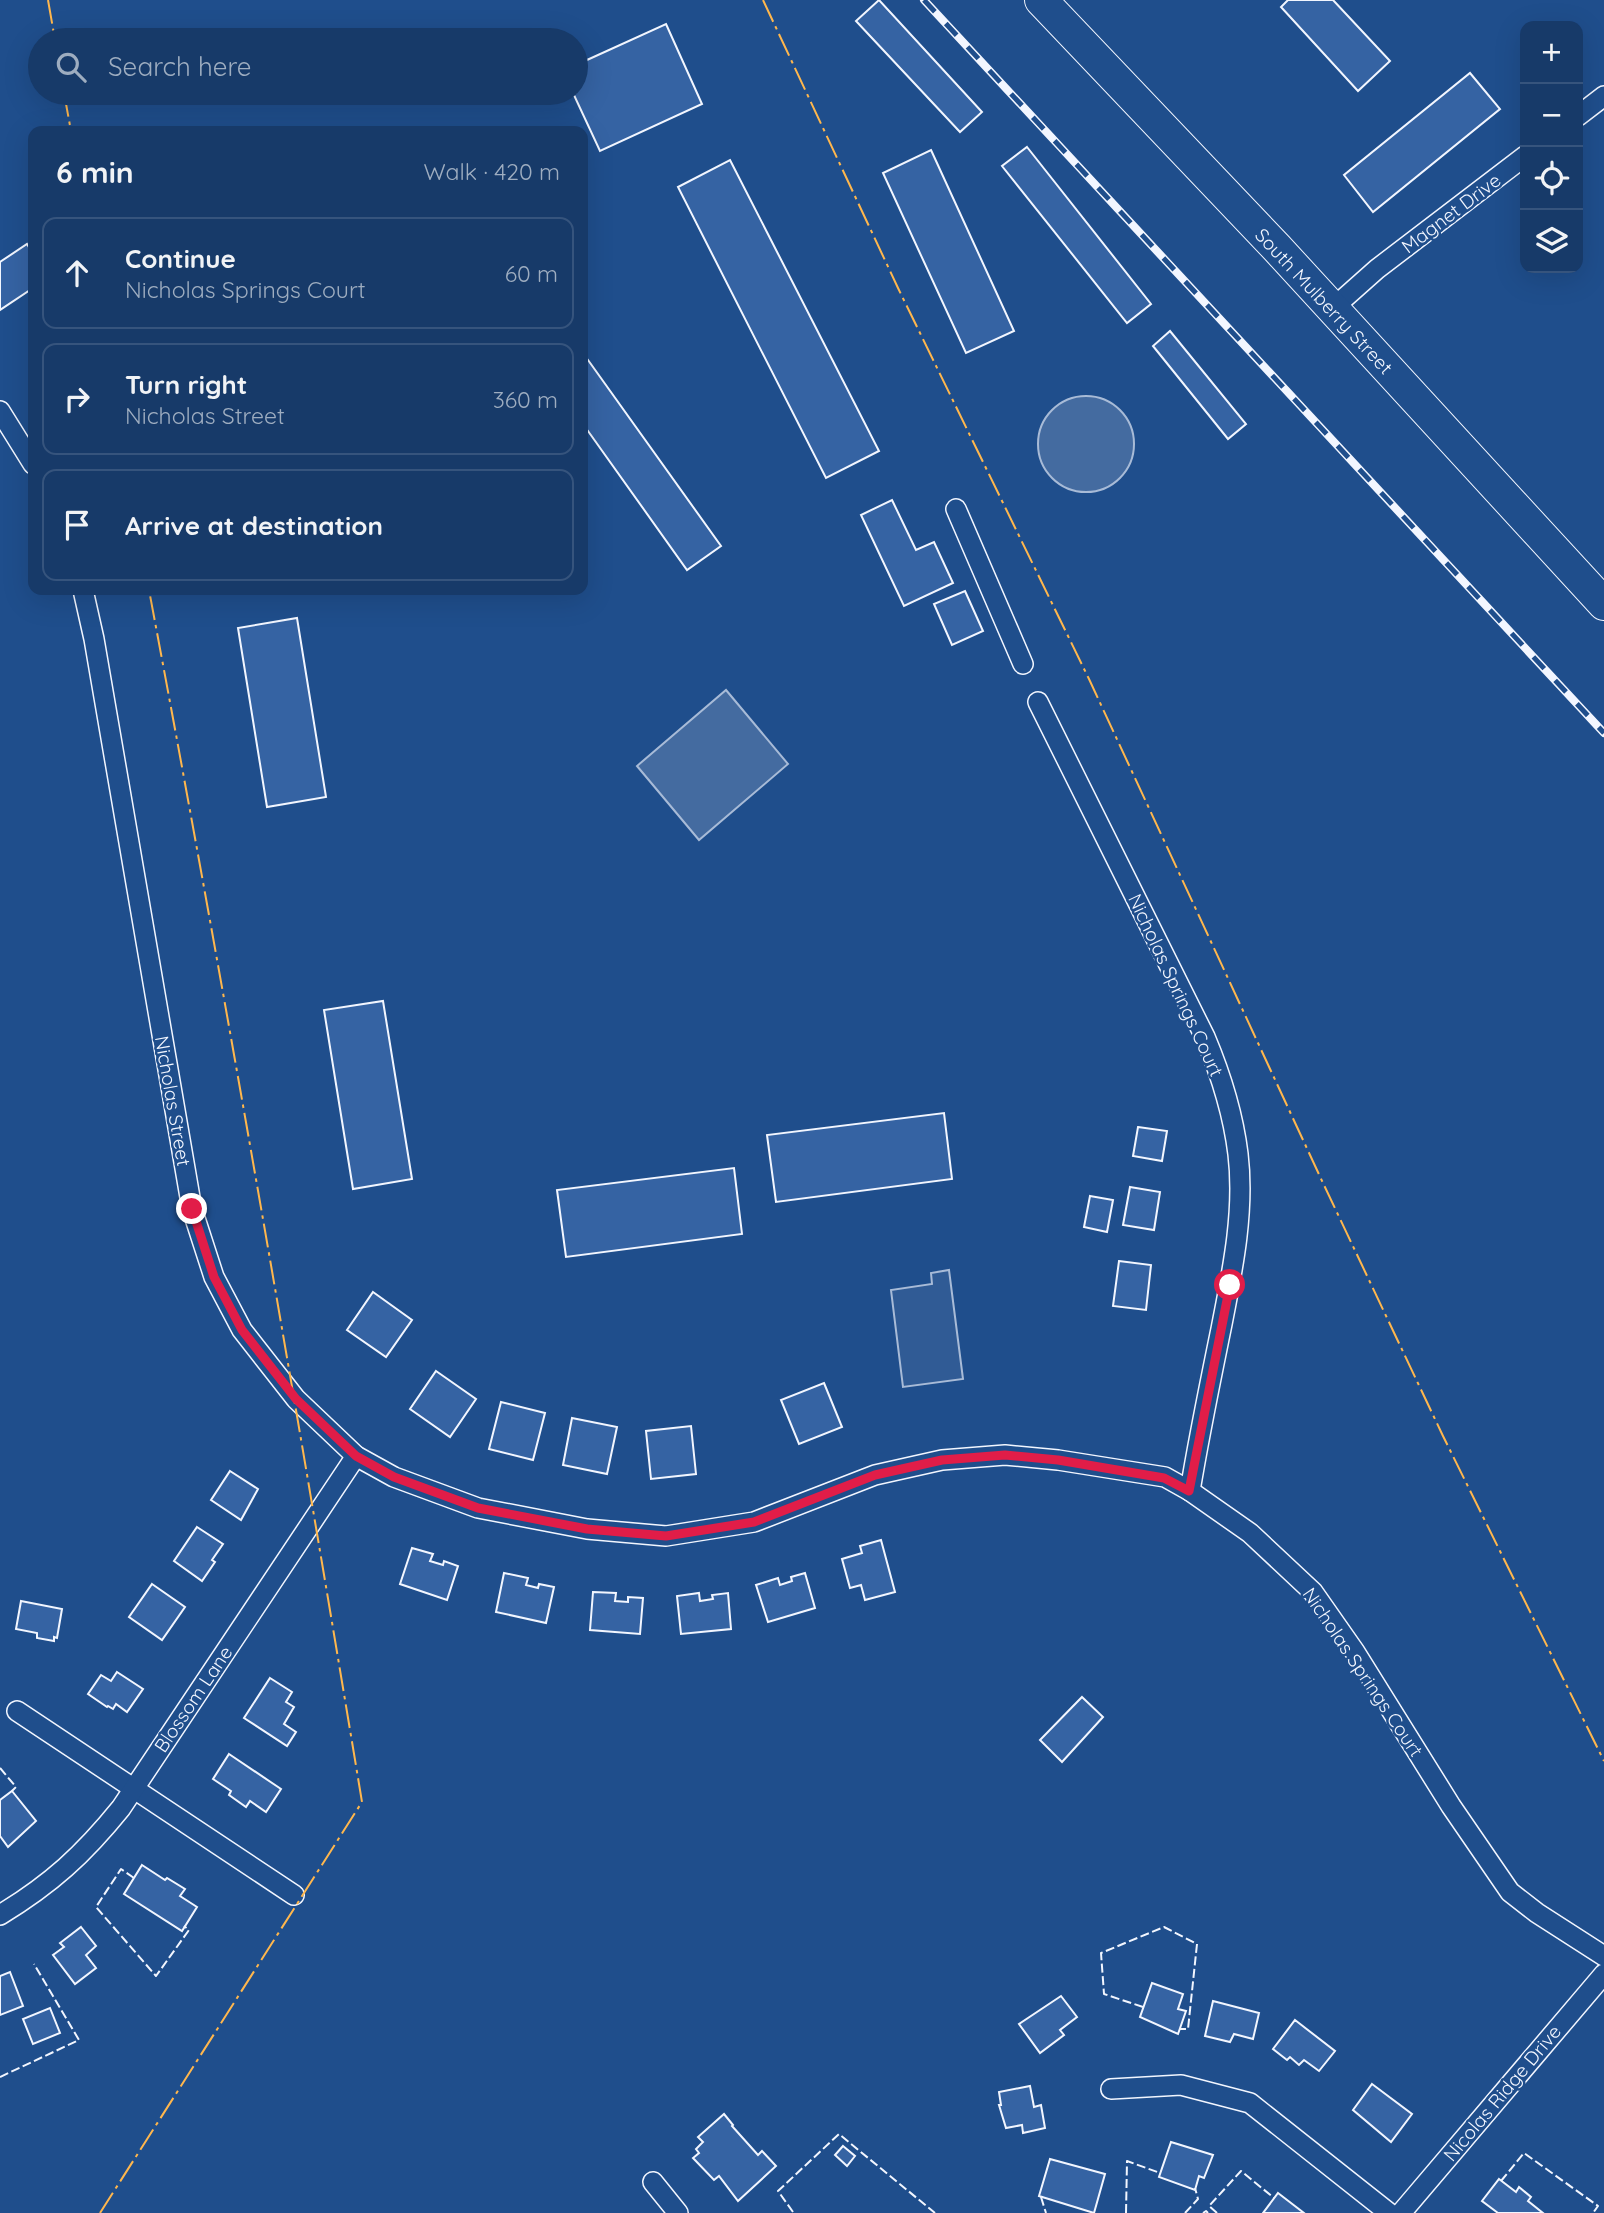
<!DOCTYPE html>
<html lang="en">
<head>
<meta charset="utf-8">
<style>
  body { margin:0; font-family:Quicksand,sans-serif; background:#244571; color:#f1f3f6 }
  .controls { position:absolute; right:21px; top:21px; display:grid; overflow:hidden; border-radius:14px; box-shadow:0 7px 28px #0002 }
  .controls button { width:63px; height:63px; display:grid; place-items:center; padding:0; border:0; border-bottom:2px solid #36547d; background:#173a69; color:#f1f3f6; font:35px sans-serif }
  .stop { position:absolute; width:21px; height:21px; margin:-16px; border:5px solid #e11d48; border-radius:50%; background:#fff }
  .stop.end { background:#e11d48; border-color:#fff; box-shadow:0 2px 7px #0008 }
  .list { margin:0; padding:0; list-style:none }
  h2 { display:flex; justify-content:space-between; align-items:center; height:91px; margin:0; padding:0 28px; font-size:30px }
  h2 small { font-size:23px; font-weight:400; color:#9eadc0 }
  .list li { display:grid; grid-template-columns:46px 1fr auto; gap:21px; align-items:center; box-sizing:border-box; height:112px; margin:0 14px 14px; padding:0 14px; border:2px solid #36547d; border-radius:14px }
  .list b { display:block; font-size:26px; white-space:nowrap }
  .list p { margin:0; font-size:23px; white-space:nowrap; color:#9eadc0 }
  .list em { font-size:23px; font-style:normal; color:#9eadc0 }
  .icon { flex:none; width:38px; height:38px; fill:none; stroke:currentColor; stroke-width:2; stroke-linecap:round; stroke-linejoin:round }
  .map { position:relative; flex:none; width:1604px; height:2213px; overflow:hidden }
  .search { position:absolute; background:#173a69; box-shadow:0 7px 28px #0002; left:28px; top:28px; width:560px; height:77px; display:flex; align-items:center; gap:18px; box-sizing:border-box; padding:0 24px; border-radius:38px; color:#9eadc0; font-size:26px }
  .panel { position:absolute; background:#173a69; box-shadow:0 7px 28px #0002; left:28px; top:126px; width:560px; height:469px; border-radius:14px }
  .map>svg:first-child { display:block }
  .built { fill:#305b95; stroke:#a8bbd7; stroke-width:2 }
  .water { fill:#446ba0; stroke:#a8bbd7; stroke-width:2 }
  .building { fill:#3563a3; stroke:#f2f6ff; stroke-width:2 }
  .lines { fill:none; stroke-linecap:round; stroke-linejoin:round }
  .street-casing { stroke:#f2f6ff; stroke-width:22 }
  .primary-casing { stroke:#f2f6ff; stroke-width:34 }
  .street { stroke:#1f4e8c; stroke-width:19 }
  .primary { stroke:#1f4e8c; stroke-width:32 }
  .rail-casing { stroke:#f2f6ff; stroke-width:8 }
  .rail { stroke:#1f4e8c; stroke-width:5; stroke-dasharray:16; stroke-linecap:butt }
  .fence { stroke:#f2f6ff; stroke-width:2; stroke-dasharray:9 3.5; stroke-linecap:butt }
  .power { stroke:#ffb74d; stroke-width:2; stroke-dasharray:24 5 3.5 5; stroke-linecap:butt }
  .route { stroke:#e11d48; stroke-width:9 }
  .labels { text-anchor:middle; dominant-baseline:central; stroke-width:5; stroke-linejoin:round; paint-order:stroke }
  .street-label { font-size:19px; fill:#f2f6ff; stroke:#1f4e8c }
</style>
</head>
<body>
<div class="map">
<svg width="1604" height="2213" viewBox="0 0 1604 2213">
  <rect width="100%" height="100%" fill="#1f4e8c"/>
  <polygon class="built" points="949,1270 963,1379 903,1387 891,1290 932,1284 931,1273"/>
  <g class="water">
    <circle cx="1086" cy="444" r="48"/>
    <polygon points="726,690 788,764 699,840 637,766"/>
  </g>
  <g class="building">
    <polygon points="879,0 982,112 960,132 856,21"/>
    <polygon points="1288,0 1333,0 1390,61 1358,91 1281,7"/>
    <polygon points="666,24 702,104 600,151 573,93 576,93 576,65"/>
    <polygon points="1470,73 1500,109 1373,212 1344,175"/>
    <polygon points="1027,147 1151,304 1127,323 1002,166"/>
    <polygon points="931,150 1014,331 966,353 883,173"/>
    <polygon points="730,160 879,451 826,478 678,187"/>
    <polygon points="27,244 33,254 33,288 0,310 0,262"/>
    <polygon points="1170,331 1246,424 1228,439 1153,346"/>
    <polygon points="583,353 721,546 687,570 583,424"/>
    <polygon points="892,500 916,550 934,542 953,583 904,606 861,515"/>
    <polygon points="965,591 983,631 952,645 934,604"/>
    <polygon points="297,618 326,797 267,807 238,628"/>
    <polygon points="383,1001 412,1179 353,1189 324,1010"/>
    <polygon points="944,1113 952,1179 776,1202 767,1135"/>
    <polygon points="1138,1127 1167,1131 1162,1161 1133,1156"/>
    <polygon points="734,1168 742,1234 566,1257 557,1190"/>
    <polygon points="1130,1187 1160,1192 1154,1230 1123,1225"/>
    <polygon points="1090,1196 1113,1200 1107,1232 1084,1227"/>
    <polygon points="1119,1261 1151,1265 1146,1310 1113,1306"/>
    <polygon points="373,1292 412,1320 386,1357 347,1330"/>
    <polygon points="436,1371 476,1399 450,1437 410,1409"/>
    <polygon points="824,1383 842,1427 799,1444 781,1400"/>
    <polygon points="501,1402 545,1413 533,1460 489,1449"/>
    <polygon points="572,1418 617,1427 607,1474 563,1465"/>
    <polygon points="691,1426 696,1474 651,1479 646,1431"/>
    <polygon points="230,1471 258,1489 241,1520 211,1500"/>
    <polygon points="197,1527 223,1544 212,1560 215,1562 202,1581 174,1561"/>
    <polygon points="881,1540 895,1592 865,1600 861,1585 850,1588 842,1559 862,1553 860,1546"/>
    <polygon points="412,1548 433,1554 430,1561 443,1565 444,1561 458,1566 447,1600 400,1584"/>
    <polygon points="504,1573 528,1578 526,1585 538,1588 539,1584 554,1587 546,1623 496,1612"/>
    <polygon points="805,1573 815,1608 768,1622 756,1585 778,1578 780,1585 792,1581 791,1577"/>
    <polygon points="152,1584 185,1607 162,1640 129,1617"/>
    <polygon points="593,1592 616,1593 615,1601 628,1602 628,1597 643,1598 640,1634 590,1630"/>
    <polygon points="699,1593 700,1601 713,1599 712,1595 728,1593 731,1629 681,1634 677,1596"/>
    <polygon points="21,1601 62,1609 57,1638 54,1637 54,1641 37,1638 37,1633 16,1629"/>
    <polygon points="117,1672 143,1689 127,1712 116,1704 113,1709 108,1706 107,1707 88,1694 101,1675 111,1681"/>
    <polygon points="270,1678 292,1692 286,1702 294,1707 284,1724 296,1732 287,1746 244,1718"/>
    <polygon points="1082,1697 1103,1717 1062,1762 1040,1740"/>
    <polygon points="229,1754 281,1789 266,1812 250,1801 246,1807 229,1795 231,1791 213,1779"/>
    <polygon points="12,1791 36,1821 8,1847 0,1836 0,1800"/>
    <polygon points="142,1865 165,1880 167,1878 185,1889 180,1896 197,1907 182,1931 124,1894"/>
    <polygon points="81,1927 96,1946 86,1955 96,1968 75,1984 53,1955 64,1947 60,1943"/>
    <polygon points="10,1972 23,2006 0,2015 0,1976"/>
    <polygon points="1152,1983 1183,1994 1178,2009 1186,2011 1178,2034 1140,2017"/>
    <polygon points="1061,1996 1077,2017 1060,2030 1064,2035 1040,2053 1019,2024"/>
    <polygon points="1213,2001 1259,2013 1253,2039 1234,2034 1230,2042 1205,2036"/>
    <polygon points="50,2008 60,2033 33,2044 23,2019"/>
    <polygon points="1295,2020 1335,2051 1319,2071 1304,2060 1299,2065 1290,2057 1287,2060 1273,2049"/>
    <polygon points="1372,2084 1412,2114 1391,2142 1353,2110"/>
    <polygon points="1030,2086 1034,2107 1041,2105 1045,2128 1023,2133 1022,2125 1006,2128 999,2105 1001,2105 999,2092"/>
    <polygon points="724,2114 733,2125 732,2126 758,2155 762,2151 776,2166 738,2201 719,2176 714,2180 693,2158 699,2153 696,2149 703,2142 698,2137"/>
    <polygon points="1171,2142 1213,2155 1204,2178 1199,2176 1195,2190 1159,2177"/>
    <polygon points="843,2146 855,2156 847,2166 835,2155"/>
    <polygon points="1050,2159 1105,2174 1094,2213 1039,2196"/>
    <polygon points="1499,2179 1516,2192 1519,2187 1531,2197 1528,2201 1543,2213 1498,2213 1482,2201"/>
    <polygon points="1278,2193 1304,2213 1263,2213"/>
  </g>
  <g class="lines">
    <g class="street-casing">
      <g id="street">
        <polyline points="1578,116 1604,96"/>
        <polyline points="1332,309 1377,269 1525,156"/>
        <polyline points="0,411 33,464"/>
        <polyline points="956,509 1023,664"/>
        <polyline points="83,590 94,639 192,1209 214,1277 242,1330 296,1399 356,1456 394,1477 478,1508 587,1529 666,1536 754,1522 875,1475 942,1460 1005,1455 1058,1460 1165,1477 1190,1491"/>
        <path d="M1038 702 1205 1037C1221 1075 1233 1113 1238 1154 1245 1212 1232 1273 1221 1329 1210 1383 1199 1436 1190 1491L1250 1533 1313 1592 1355 1652 1451 1806 1510 1892 1537 1913 1604 1956"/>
        <polyline points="17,1711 294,1895"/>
        <path d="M0 1915C51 1884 83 1855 121 1808L356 1456"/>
        <polyline points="1111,2089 1181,2085 1250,2103 1389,2213"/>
        <polyline points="653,2182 678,2213"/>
        <polyline points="1401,2213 1604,1974"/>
      </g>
    </g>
    <g class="primary-casing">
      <polyline id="primary" points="1041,0 1277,248 1604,604"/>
    </g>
    <use href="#street" class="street"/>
    <use href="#primary" class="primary"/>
    <g class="rail-casing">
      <polyline id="rail" points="924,0 1604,733"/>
    </g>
    <use href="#rail" class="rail"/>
    <g class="fence">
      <polyline points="0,1768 16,1787 12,1791"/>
      <polyline points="134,1878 121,1869 96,1907 156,1976 189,1930 184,1926"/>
      <polyline points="1143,2007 1104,1994 1101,1953 1164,1927 1197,1944 1188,2029 1180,2029"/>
      <polyline points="0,2077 79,2040 34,1964"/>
      <polyline points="1501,2181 1524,2153 1598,2206 1593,2213"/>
      <polyline points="1041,2197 1046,2213"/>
      <polyline points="793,2212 778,2191 839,2134 935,2213"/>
      <polyline points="1126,2213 1127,2161 1160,2173"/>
      <polyline points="1185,2213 1198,2199 1195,2188"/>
      <polyline points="1203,2213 1206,2211 1208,2213"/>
      <polyline points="1217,2213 1209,2206 1241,2171 1274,2198"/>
    </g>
    <g class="power">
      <polyline points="48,0 55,40"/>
      <polyline points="763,0 898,288 1089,679 1323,1183 1443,1436 1604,1761"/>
      <polyline points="64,93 71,131"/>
      <path d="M100 2213 362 1802C295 1398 225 993 149 590"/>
    </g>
  </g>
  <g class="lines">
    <polyline class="route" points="192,1209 214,1277 242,1330 296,1399 356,1456 394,1477 478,1508 587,1529 666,1536 754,1522 875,1475 942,1460 1005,1455 1058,1460 1164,1478 1189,1491 1230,1285"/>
  </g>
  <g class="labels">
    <g class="street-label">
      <text transform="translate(1451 213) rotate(-37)">Magnet Drive</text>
      <text transform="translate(1324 301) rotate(47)">South Mulberry Street</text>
      <text transform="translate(1176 985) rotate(65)">Nicholas Springs Court</text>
      <text transform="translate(173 1101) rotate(80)">Nicholas Street</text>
      <text transform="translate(1363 1672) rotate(56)">Nicholas Springs Court</text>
      <text transform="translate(193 1699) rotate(-56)">Blossom Lane</text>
      <text transform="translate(1502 2093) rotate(-50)">Nicolas Ridge Drive</text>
    </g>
  </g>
</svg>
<div class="controls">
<button>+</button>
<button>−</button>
<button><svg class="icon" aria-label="locate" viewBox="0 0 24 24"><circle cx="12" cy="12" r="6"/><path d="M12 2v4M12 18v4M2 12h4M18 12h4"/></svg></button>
<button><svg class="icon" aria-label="layers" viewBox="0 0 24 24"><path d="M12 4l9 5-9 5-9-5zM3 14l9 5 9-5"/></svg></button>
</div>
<div class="stop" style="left:1230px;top:1285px"></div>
<div class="stop end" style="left:192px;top:1209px"></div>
<div class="search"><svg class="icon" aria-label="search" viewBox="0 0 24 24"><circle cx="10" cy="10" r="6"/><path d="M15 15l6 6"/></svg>Search here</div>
<section class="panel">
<h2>6 min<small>Walk · 420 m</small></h2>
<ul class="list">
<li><svg class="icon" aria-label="ahead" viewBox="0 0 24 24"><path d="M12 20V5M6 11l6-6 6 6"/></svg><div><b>Continue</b><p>Nicholas Springs Court</p></div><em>60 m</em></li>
<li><svg class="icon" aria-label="right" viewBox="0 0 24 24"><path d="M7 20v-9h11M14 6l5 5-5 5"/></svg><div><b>Turn right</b><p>Nicholas Street</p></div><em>360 m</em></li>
<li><svg class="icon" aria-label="arrive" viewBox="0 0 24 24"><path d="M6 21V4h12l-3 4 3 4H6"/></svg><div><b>Arrive at destination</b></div></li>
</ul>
</section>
</div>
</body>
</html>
